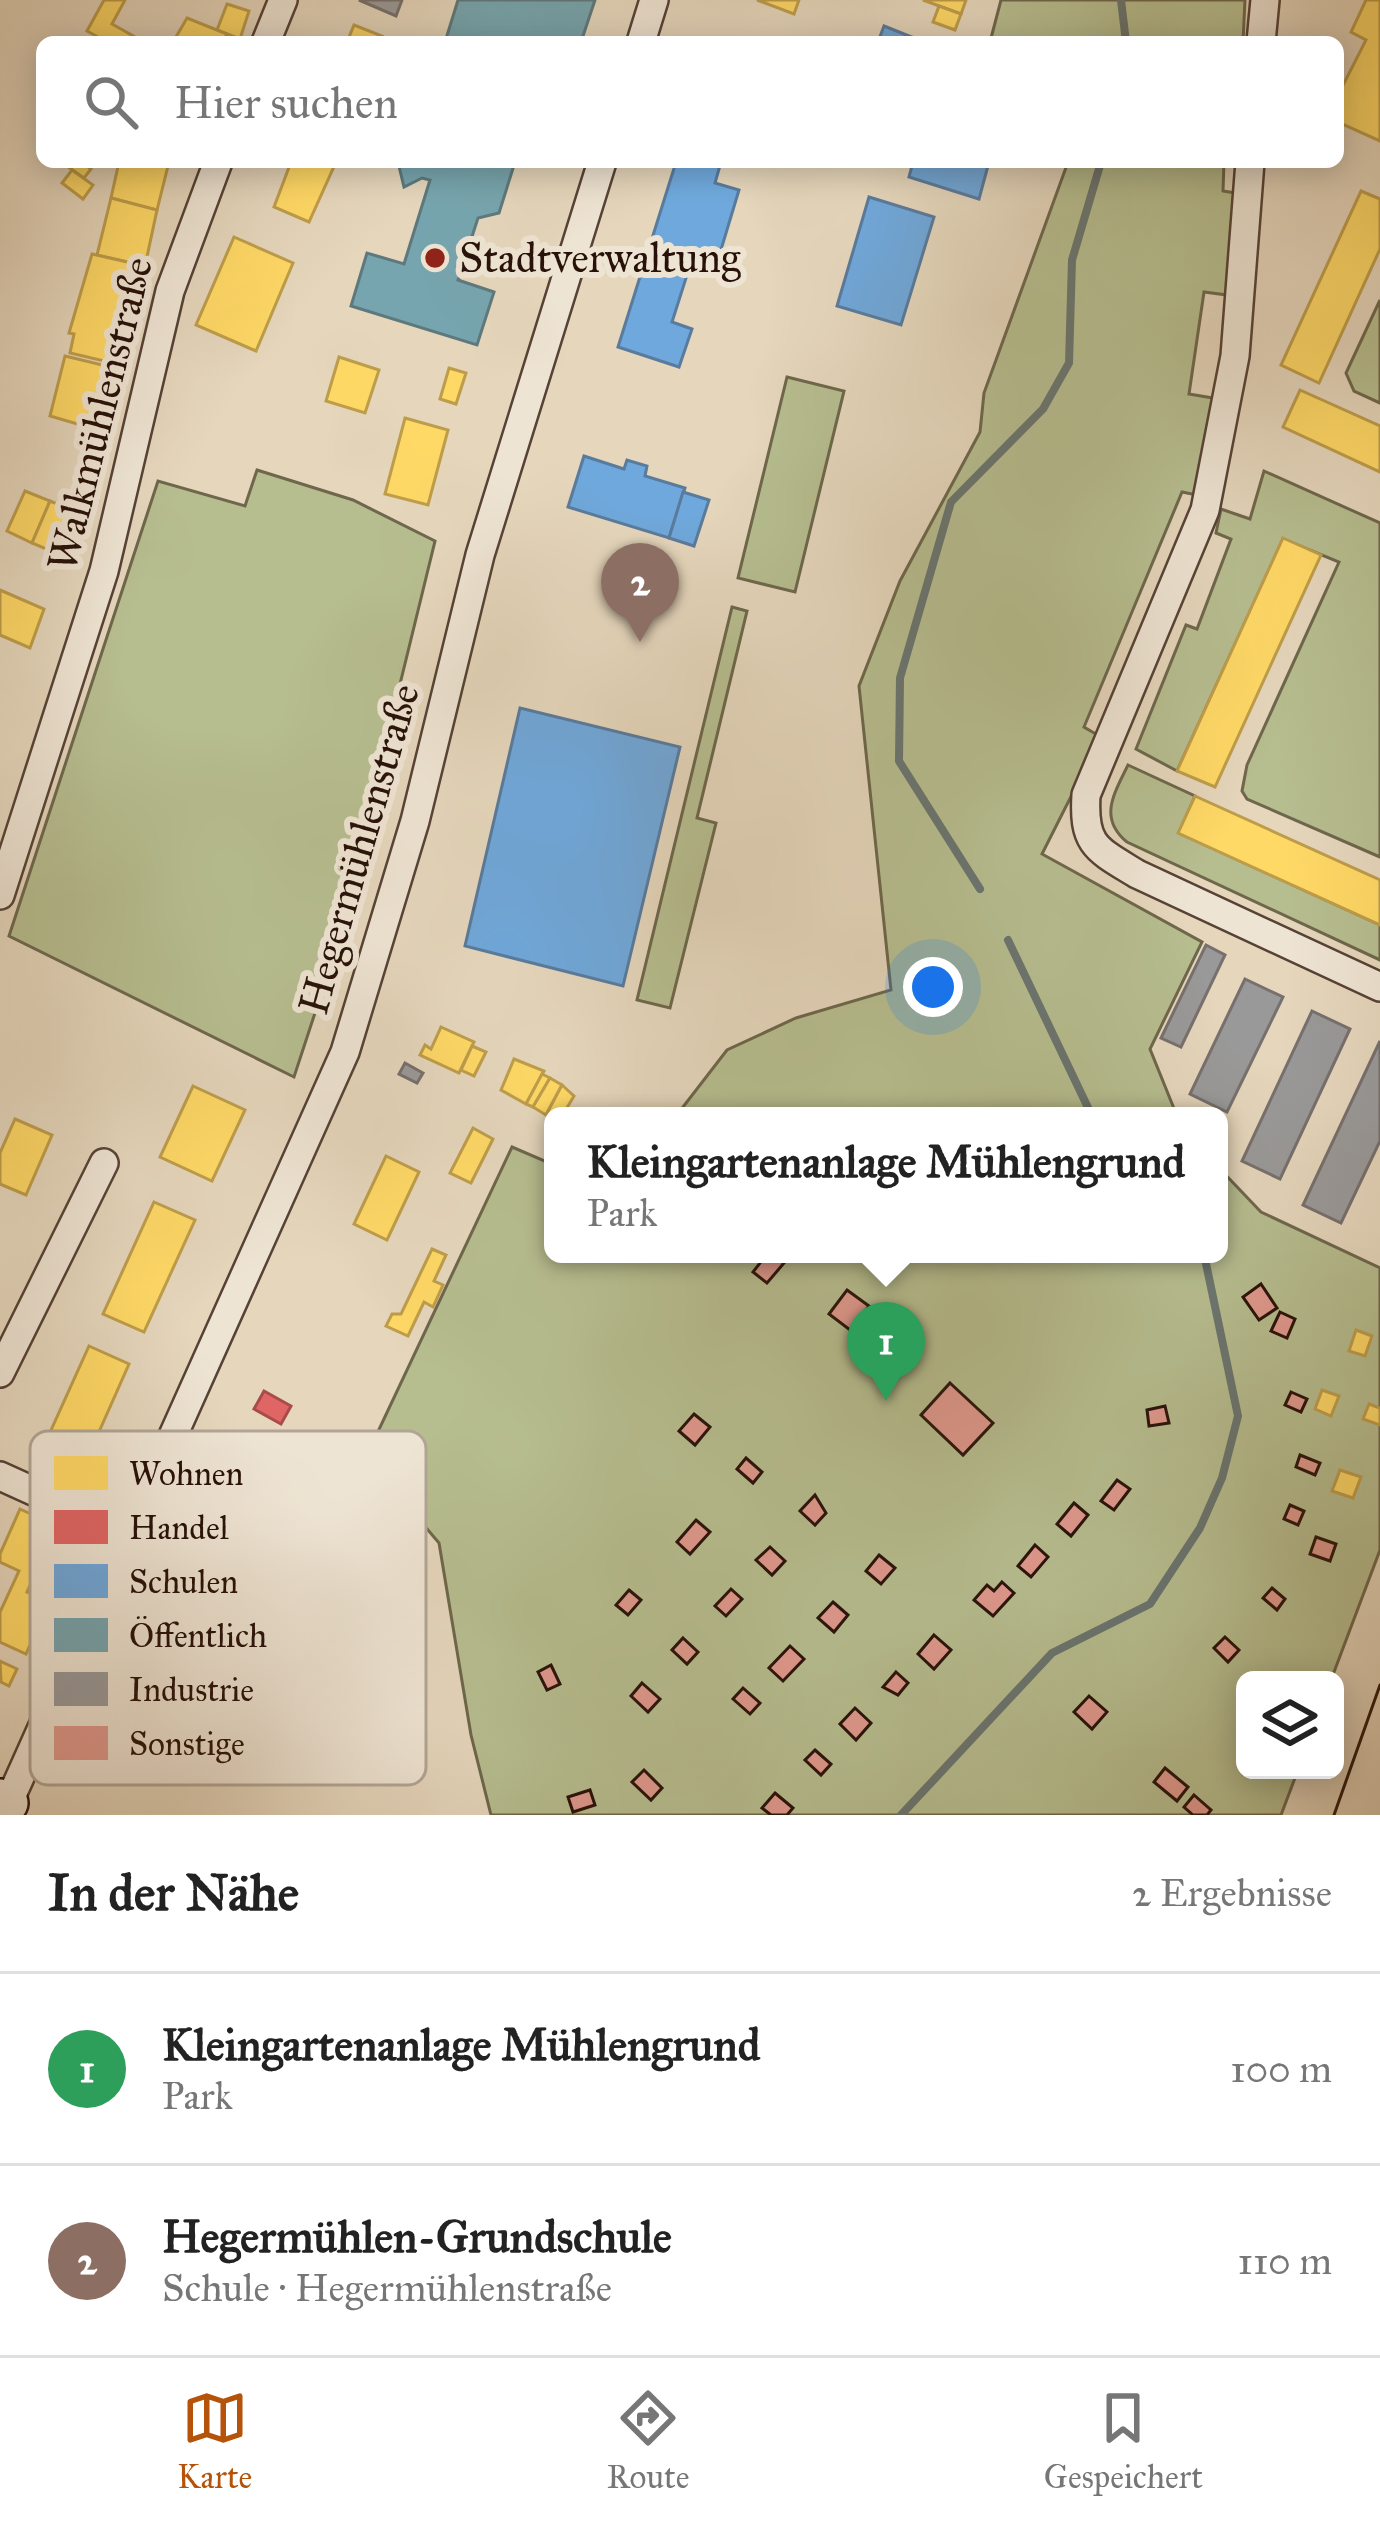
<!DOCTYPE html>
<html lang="de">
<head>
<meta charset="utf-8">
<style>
  body { margin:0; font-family:"IM FELL Great Primer",serif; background:#f6f6f6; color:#222 }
  .controls { position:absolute; right:36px; bottom:36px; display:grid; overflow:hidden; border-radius:18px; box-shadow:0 6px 30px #0003 }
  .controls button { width:108px; height:108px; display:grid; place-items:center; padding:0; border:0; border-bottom:3px solid #e0e0e0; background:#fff; color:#222; font:60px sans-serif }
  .you { position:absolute; left:933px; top:987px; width:42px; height:42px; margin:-30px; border:9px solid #fff; border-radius:50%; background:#1a73e8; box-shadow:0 0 0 18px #1a73e833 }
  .badge { display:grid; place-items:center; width:78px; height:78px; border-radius:50%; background:#b45309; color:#fff; font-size:39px; font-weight:700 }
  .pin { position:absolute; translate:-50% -99px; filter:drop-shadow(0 3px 6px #0008) }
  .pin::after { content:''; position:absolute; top:63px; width:42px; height:36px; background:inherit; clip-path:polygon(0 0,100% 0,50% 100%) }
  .popup { position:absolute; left:544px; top:1107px; width:684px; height:156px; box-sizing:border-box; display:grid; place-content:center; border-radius:18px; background:#fff; filter:drop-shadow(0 3px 9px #0005); font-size:39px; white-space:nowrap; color:#767676 }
  .popup b { font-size:45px; color:#222 }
  .popup::after { content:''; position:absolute; left:50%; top:100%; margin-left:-24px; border:24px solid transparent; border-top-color:#fff }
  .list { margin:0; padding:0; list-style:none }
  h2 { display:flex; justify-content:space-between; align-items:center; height:156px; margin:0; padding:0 48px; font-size:51px }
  h2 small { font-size:39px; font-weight:400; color:#767676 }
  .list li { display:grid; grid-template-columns:78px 1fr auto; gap:36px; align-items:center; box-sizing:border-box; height:192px; padding:0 48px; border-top:3px solid #e0e0e0 }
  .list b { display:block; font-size:45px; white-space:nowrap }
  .list p { margin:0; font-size:39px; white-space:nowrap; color:#767676 }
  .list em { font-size:39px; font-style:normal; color:#767676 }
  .icon { flex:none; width:66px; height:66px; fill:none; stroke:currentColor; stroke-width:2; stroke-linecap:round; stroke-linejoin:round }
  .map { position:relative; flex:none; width:1380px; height:1815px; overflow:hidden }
  .search { position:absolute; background:#fff; box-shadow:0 6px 30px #0003; left:36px; right:36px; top:36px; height:132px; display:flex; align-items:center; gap:30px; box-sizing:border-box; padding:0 42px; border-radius:18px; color:#767676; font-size:45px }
  .sheet { height:540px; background:#fff }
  nav { display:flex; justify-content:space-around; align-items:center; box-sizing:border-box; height:168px; border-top:3px solid #e0e0e0; background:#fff; font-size:33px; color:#767676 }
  nav a { display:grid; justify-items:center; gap:6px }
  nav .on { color:#b45309 }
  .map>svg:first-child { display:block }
  .green { fill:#b6bd8f; stroke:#6e674c; stroke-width:3 }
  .homes { fill:#ffd966; stroke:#be9d4a; stroke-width:3 }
  .shops { fill:#e06666; stroke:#a84c4a; stroke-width:3 }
  .schools { fill:#6fa8dc; stroke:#597b9d; stroke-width:3 }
  .public { fill:#76a5af; stroke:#5e797d; stroke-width:3 }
  .industry { fill:#999; stroke:#77706e; stroke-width:3 }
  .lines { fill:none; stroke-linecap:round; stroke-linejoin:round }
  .stream { stroke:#6a7570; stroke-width:8 }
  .building { fill:#e0998e; stroke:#271109; stroke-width:3 }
  .street-casing { stroke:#564236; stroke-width:32 }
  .secondary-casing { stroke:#271109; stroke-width:44 }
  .street { stroke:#eee4d3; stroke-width:27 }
  .secondary { stroke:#eee4d3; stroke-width:39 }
  .tram { stroke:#271109; stroke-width:3 }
  .poi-dot { fill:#8f2418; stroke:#eee4d3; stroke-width:4.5 }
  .labels { text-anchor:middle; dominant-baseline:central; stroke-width:12; stroke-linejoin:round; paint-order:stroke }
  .poi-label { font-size:42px; fill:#271109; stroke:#eee4d3; text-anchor:start }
  .street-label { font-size:42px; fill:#271109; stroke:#eee4d3 }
  .key { fill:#eee4d3; stroke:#b2a596; stroke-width:3 }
  .key-label { font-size:33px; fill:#271109 }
</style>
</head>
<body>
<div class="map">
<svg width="1380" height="1815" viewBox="0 0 1380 1815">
  <rect width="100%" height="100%" fill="#e5d6bc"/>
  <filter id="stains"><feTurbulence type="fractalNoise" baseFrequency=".00167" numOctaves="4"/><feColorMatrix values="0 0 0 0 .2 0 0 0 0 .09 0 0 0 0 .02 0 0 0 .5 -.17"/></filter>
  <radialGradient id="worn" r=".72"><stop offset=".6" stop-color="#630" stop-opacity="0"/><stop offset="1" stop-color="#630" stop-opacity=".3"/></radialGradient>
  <g class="green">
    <polygon points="1001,0 1245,0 1243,42 990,42"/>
    <polygon points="1068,162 1224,162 1223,191 1236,193 1227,295 1204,292 1189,394 1213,398 1197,495 1182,492 1084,727 1101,737 1042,854 1202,942 1150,1049 1177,1116 676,1116 727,1050 796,1018 891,990 859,686 900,581 980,432 984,393"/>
    <polygon points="1380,300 1380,403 1354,391 1346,373"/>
    <polygon points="787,377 844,391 795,592 738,578"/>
    <polygon points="257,470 353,500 435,541 333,958 294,1077 9,936 158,481 245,506"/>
    <polygon points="1264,471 1380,523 1380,857 1247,799 1242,791 1247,765 1339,562 1283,539 1177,771 1136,749 1186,625 1197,629 1231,539 1216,533 1221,509 1250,519"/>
    <polygon points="732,607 747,611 697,818 716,823 670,1008 637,1000"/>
    <path d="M1128 765 1195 796 1179 833 1380 925V960L1127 842C1098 818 1114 794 1128 765Z"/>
    <polygon points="512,1147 549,1163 553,1157 553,1254 1219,1254 1219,1168 1261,1212 1380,1268 1380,1550 1331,1680 1245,1680 1245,1770 1298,1770 1281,1815 491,1815 471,1735 439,1543 366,1457"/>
  </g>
  <g class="homes">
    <polygon points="104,0 125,0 112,24 144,42 107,42 87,31"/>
    <polygon points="757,0 799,0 794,14"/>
    <polygon points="923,0 966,0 961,14"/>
    <polygon points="1366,0 1380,0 1380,141 1338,122 1338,95 1366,40 1351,32"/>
    <polygon points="227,4 249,11 240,39 217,30"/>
    <polygon points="939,6 961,14 955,30 933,22"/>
    <polygon points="187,18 227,34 223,42 173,42"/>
    <polygon points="354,25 382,36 379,42 347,42"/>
    <polygon points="82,162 91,169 84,178 64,164"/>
    <polygon points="119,162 169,162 157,210 111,198"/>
    <polygon points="291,162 336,162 309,222 274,207"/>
    <polygon points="72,170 93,185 83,199 62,183"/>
    <polygon points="1361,191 1380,199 1380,249 1319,383 1281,365"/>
    <polygon points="111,198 157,210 145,266 97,255"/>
    <polygon points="234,237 293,263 256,351 196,325"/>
    <polygon points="92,254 145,266 121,365 70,353 74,334 69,333"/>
    <polygon points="65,356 119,369 105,432 50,416"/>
    <polygon points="339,357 379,370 365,413 326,401"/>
    <polygon points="449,368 466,373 456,404 440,399"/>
    <polygon points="1300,390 1380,426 1380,472 1283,427"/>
    <polygon points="405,418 448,430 428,505 385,494"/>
    <polygon points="25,491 50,501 32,543 7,531"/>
    <polygon points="50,501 76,512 58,554 32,543"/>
    <polygon points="1283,538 1321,555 1215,787 1177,771"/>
    <polygon points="0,590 44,609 30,648 0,635"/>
    <polygon points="1195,796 1380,880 1380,925 1178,833"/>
    <polygon points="441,1027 474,1042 459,1073 420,1055 425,1045 431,1049"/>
    <polygon points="472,1046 486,1052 474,1076 461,1070"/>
    <polygon points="514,1059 544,1071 526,1104 501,1090"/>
    <polygon points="542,1074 550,1078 533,1107 526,1104"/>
    <polygon points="550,1078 562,1085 546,1115 533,1107"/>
    <polygon points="562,1085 574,1096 562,1116 553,1119 546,1115"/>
    <polygon points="193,1086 245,1110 212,1181 160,1157"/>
    <polygon points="15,1119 52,1135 26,1195 0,1184 0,1153"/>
    <polygon points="473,1128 493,1139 471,1183 450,1173"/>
    <polygon points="386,1156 419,1172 387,1240 354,1224"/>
    <polygon points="154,1202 195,1220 144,1332 103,1314"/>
    <polygon points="432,1249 446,1255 434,1281 443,1285 433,1307 424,1302 408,1336 386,1326 392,1314 401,1314"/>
    <polygon points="1356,1330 1372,1336 1365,1356 1349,1351"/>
    <polygon points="89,1346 129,1364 79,1477 38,1459"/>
    <polygon points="1322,1390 1339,1396 1331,1416 1315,1409"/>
    <polygon points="1369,1404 1380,1408 1380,1425 1363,1419"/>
    <polygon points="241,1466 291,1489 252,1573 201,1550"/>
    <polygon points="1340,1470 1361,1477 1353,1498 1332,1491"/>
    <polygon points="20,1509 57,1526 27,1592 49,1602 26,1654 0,1642 0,1612 19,1571 0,1562 0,1554"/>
    <polygon points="0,1661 17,1669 9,1686 1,1682"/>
  </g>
  <g class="shops">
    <polygon points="264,1391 291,1406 281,1424 254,1409"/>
    <polygon points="278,1647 333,1673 320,1700 265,1675"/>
    <polygon points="146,1673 258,1725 241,1759 131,1708"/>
    <polygon points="258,1725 274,1732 263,1754 247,1746"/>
  </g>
  <g class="schools">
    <polygon points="884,26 924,42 878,42"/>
    <polygon points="676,162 721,162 715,183 739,190 717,263 693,256 672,322 692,329 679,367 618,347"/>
    <polygon points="913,162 989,162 979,199 909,177"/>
    <polygon points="869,197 934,217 901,325 837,306"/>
    <polygon points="584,456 624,469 627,460 647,466 645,476 685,488 669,538 568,507"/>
    <polygon points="683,492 709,500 694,546 669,538"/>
    <polygon points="520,708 680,747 623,986 465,946"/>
  </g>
  <g class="public">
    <polygon points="458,0 595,0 581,42 445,42"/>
    <polygon points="398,162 515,162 499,213 478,218 458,280 494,292 477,345 351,306 367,253 404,264 430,180 422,178 404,187"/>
  </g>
  <g class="industry">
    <polygon points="359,0 402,0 396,16"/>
    <polygon points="1206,945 1225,955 1181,1047 1161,1038"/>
    <polygon points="1245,979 1283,997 1227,1112 1190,1094"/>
    <polygon points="1312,1011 1350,1029 1280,1179 1242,1161"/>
    <polygon points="1380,1041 1380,1141 1341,1223 1303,1205"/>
    <polygon points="405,1063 423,1073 417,1083 399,1074"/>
  </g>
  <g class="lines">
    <g class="stream">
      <polyline points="1121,0 1126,42"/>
      <polyline points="980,889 899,761 900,678 951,502 1043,409 1069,363 1072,260 1101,162"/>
      <polyline points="1008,940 1092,1116"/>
      <polyline points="901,1815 1052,1653 1150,1604 1200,1528 1222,1478 1238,1416 1204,1254"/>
    </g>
  </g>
  <g class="building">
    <polygon points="767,1254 784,1263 767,1283 753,1272"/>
    <polygon points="1261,1284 1277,1308 1259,1320 1243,1297"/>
    <polygon points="847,1290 869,1306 850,1330 829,1314"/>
    <polygon points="1280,1312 1295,1319 1287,1338 1271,1331"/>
    <polygon points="950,1383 993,1423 963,1455 921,1415"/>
    <polygon points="1291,1392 1307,1399 1301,1412 1285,1405"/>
    <polygon points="1165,1406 1169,1423 1149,1426 1147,1410"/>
    <polygon points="694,1414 710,1427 695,1445 679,1431"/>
    <polygon points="1300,1455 1320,1463 1315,1475 1296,1467"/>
    <polygon points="746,1458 762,1472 753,1483 737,1469"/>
    <polygon points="1117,1480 1130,1489 1114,1510 1101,1501"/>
    <polygon points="815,1495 826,1513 815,1525 800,1511"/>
    <polygon points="1074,1503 1088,1515 1071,1536 1057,1524"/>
    <polygon points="1290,1505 1304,1511 1298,1525 1284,1519"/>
    <polygon points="696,1520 710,1532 690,1554 677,1542"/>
    <polygon points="1316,1537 1336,1544 1330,1561 1310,1554"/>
    <polygon points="1035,1545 1048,1557 1031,1577 1018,1566"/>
    <polygon points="770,1547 785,1561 772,1575 756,1560"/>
    <polygon points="879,1555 895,1568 881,1584 866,1571"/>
    <polygon points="1002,1582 1014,1593 993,1616 974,1600 987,1585 994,1591"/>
    <polygon points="1272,1588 1285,1599 1277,1610 1263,1598"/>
    <polygon points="731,1589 742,1599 726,1616 715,1606"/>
    <polygon points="629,1590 641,1600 628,1615 616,1605"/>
    <polygon points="833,1602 848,1615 834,1632 818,1618"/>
    <polygon points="934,1635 951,1650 934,1669 918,1654"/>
    <polygon points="1225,1637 1239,1650 1228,1662 1214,1648"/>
    <polygon points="683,1638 698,1652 687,1664 672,1650"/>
    <polygon points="790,1646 804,1659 783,1681 769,1668"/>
    <polygon points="551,1665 560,1684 547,1690 538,1672"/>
    <polygon points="896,1672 908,1683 898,1695 883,1687"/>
    <polygon points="642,1683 660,1699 648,1712 631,1696"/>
    <polygon points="743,1688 760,1703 750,1714 733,1699"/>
    <polygon points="1089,1696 1107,1712 1092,1729 1074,1712"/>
    <polygon points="855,1708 871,1723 856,1740 840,1724"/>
    <polygon points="815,1750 831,1764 821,1775 805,1760"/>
    <polygon points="1165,1768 1188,1787 1177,1801 1154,1782"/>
    <polygon points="644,1770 662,1788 651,1800 632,1782"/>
    <polygon points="590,1790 595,1805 573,1812 568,1797"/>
    <polygon points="775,1793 793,1808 787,1815 771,1815 762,1808"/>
    <polygon points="1194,1795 1211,1810 1207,1815 1193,1815 1184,1807"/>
  </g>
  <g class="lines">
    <g class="street-casing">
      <g id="street">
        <polyline points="266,42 283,0"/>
        <polyline points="641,42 654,0"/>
        <polyline points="1261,42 1265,0"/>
        <path d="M1250 162 1235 356 1205 510 1086 795C1083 845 1096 849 1137 874L1380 987"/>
        <polyline points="0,895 104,571 170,291 218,162"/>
        <polyline points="0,1373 104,1163"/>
        <polyline points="0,1476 126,1533"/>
        <polyline points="3,1815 345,1052 415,821 480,555 602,162"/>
      </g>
    </g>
    <g class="secondary-casing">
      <polyline id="secondary" points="0,1799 8,1803"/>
    </g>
    <use href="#street" class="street"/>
    <use href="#secondary" class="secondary"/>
    <polyline class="tram" points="1334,1815 1380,1685"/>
  </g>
  <circle class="poi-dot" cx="435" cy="258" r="12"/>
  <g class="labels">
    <g class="poi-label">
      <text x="459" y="258">Stadtverwaltung</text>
    </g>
    <g class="street-label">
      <text transform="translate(100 414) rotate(-76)">Walkmühlenstraße</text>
      <text transform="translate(359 849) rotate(-74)">Hegermühlenstraße</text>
    </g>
  </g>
  <rect x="30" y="1431" width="396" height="354" rx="18" class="key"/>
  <rect x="54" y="1456" width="54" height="34" fill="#ffd966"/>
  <rect x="54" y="1510" width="54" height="34" fill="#e06666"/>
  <rect x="54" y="1564" width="54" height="34" fill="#6fa8dc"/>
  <rect x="54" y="1618" width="54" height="34" fill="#76a5af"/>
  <rect x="54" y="1672" width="54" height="34" fill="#999"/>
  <rect x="54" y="1726" width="54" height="34" fill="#e0998e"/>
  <g class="key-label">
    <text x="129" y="1485">Wohnen</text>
    <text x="129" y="1539">Handel</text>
    <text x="129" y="1593">Schulen</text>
    <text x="129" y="1647">Öffentlich</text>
    <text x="129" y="1701">Industrie</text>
    <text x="129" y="1755">Sonstige</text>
  </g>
  <rect width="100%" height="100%" filter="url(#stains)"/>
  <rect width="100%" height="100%" fill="url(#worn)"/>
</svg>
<div class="controls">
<button><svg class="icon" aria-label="layers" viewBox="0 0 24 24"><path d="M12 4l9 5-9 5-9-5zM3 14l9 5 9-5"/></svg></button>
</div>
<div class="you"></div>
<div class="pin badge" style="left:886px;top:1401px;background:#2e9e5b">1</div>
<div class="popup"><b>Kleingartenanlage Mühlengrund</b>Park</div>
<div class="pin badge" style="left:640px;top:642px;background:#8d6e63">2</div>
<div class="search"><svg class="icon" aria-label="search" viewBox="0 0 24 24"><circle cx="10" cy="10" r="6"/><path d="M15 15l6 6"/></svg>Hier suchen</div>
</div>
<section class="sheet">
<h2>In der Nähe<small>2 Ergebnisse</small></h2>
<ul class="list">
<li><span class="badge" style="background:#2e9e5b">1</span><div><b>Kleingartenanlage Mühlengrund</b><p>Park</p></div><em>100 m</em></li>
<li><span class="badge" style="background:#8d6e63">2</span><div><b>Hegermühlen-Grundschule</b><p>Schule · Hegermühlenstraße</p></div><em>110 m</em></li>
</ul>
</section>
<nav>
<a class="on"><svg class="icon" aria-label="map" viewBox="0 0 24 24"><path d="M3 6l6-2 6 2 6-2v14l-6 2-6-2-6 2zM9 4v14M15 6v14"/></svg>Karte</a>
<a><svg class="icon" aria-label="directions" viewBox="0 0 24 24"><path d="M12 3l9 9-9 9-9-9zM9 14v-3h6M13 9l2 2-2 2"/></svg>Route</a>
<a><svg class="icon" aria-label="saved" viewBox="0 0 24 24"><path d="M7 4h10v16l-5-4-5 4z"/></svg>Gespeichert</a>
</nav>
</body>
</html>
